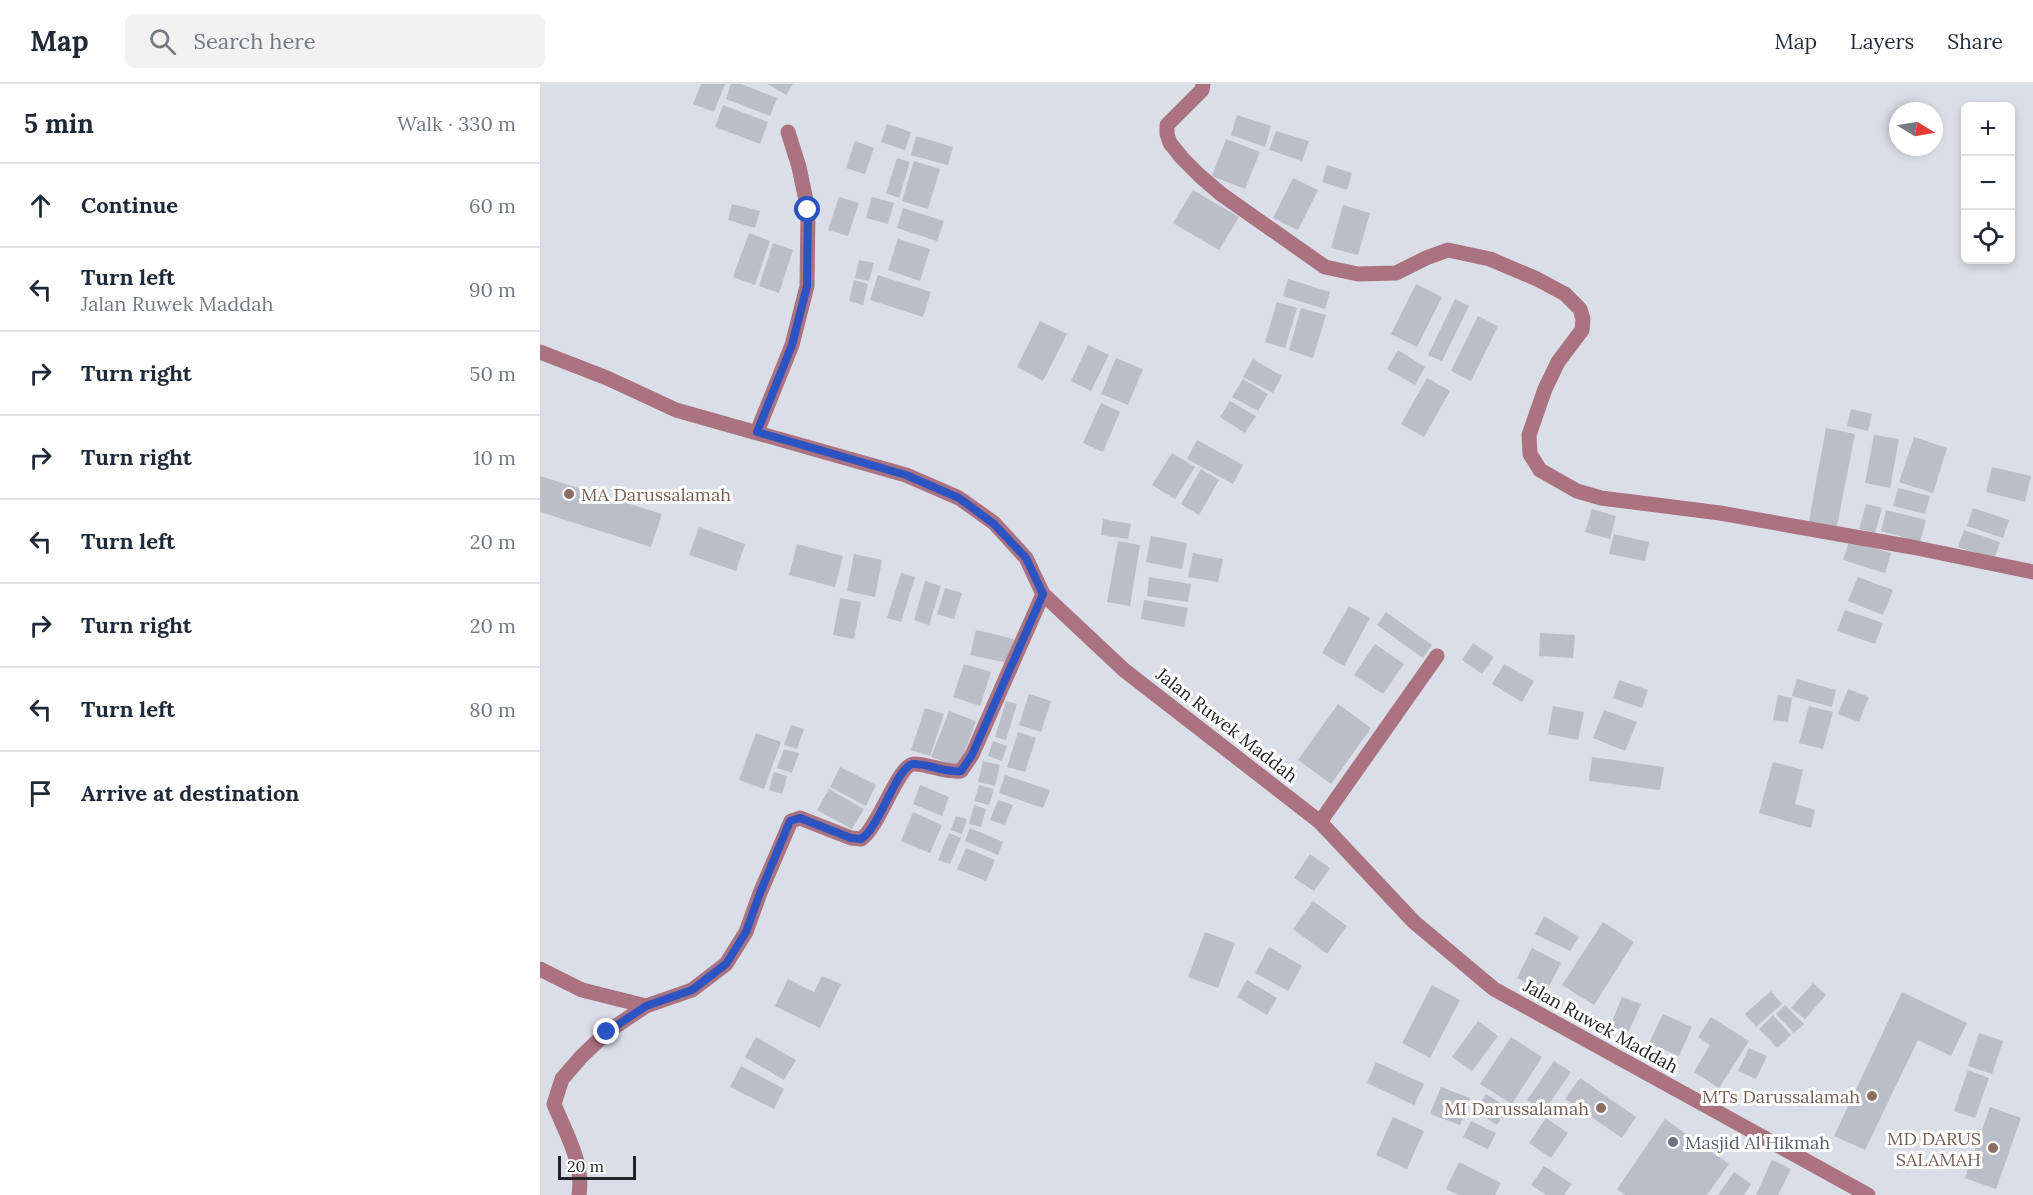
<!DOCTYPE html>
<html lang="en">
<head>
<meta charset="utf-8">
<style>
  body { margin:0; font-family:Lora,serif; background:#f2f2f3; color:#1f2937 }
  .controls { position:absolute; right:18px; top:18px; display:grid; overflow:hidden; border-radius:9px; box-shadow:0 3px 9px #0003 }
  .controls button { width:54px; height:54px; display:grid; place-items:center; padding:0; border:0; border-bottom:2px solid #e0e1e3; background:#fff; color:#1f2937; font:30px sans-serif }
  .compass { position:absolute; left:1349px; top:18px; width:54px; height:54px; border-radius:50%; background:#fff; box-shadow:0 3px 9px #0003; rotate:101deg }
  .scale { position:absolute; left:18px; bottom:15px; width:78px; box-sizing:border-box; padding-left:6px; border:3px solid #222427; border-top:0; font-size:16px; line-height:21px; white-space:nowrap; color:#222427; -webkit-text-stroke:4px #fff; paint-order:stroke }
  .stop { position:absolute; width:18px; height:18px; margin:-14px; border:4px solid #2b53c2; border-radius:50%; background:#fff }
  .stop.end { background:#2b53c2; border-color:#fff; box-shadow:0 2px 6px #0008 }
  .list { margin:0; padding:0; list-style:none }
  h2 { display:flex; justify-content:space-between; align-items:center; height:78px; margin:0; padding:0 24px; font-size:26px }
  h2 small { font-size:20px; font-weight:400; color:#747a83 }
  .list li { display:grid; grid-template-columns:39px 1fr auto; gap:18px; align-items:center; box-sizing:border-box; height:84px; padding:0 24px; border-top:2px solid #e0e1e3 }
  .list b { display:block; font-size:22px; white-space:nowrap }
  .list p { margin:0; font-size:20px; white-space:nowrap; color:#747a83 }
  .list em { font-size:20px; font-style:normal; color:#747a83 }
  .icon { flex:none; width:33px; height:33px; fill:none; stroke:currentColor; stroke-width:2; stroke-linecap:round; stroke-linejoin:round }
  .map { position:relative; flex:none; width:1493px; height:1111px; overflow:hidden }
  header { display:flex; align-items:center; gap:36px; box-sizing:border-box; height:84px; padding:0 30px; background:#fff; border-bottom:2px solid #e0e1e3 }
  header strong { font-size:28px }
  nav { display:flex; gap:33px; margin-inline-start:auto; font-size:21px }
  .search { width:420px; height:54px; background:#f2f2f3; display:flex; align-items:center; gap:15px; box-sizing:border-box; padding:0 21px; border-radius:9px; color:#747a83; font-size:22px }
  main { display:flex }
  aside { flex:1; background:#fff }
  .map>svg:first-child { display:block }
  .building { fill:#babec8 }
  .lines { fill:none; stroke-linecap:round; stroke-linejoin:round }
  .minor { stroke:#ab7380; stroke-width:15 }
  .route { stroke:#2b53c2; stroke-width:8 }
  .education-dot { fill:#8d6e63; stroke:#fff; stroke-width:2 }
  .worship-dot { fill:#6b7280; stroke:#fff; stroke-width:2 }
  .labels { text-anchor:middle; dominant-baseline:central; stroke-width:6; stroke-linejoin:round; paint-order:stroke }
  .education-label { font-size:18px; fill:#785e54; stroke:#fff; text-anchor:end }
  .street-label { font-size:18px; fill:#222427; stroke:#fff }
  .worship-label { font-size:18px; fill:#5b616d; stroke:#fff; text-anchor:start }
</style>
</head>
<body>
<header>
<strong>Map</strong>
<div class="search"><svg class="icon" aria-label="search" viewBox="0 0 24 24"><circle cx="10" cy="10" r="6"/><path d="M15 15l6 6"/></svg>Search here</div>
<nav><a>Map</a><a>Layers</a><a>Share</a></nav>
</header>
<main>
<aside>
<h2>5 min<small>Walk · 330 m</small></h2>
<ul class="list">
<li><svg class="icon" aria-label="ahead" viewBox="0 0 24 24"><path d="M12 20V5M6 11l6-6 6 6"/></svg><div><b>Continue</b></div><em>60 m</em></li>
<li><svg class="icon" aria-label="left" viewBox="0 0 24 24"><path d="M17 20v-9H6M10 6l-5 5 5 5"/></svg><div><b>Turn left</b><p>Jalan Ruwek Maddah</p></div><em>90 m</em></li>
<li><svg class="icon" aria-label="right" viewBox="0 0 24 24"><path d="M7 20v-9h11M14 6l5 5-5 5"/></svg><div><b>Turn right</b></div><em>50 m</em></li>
<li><svg class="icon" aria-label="right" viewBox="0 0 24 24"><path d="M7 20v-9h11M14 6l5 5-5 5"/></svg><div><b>Turn right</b></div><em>10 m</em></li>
<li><svg class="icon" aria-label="left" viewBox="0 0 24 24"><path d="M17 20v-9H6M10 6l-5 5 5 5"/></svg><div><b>Turn left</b></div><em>20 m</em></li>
<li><svg class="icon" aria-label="right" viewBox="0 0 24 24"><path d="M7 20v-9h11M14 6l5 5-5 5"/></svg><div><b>Turn right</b></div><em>20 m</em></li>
<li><svg class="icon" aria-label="left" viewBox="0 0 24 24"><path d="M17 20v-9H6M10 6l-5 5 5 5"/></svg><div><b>Turn left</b></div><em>80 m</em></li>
<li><svg class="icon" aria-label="arrive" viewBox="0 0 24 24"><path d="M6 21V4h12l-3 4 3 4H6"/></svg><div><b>Arrive at destination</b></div></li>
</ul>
</aside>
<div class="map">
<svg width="1493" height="1111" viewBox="0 0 1493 1111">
  <rect width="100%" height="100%" fill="#dadee9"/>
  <g class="building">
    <polygon points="161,0 185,0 174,28 153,20"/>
    <polygon points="191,0 201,0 237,14 230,32 186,15"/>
    <polygon points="227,0 253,0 246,11"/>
    <polygon points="183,21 228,38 220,60 175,43"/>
    <polygon points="697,31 731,42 725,63 691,51"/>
    <polygon points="347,40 371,48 365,66 341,58"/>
    <polygon points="736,47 769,57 762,77 729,66"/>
    <polygon points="376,52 413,63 408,81 371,71"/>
    <polygon points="686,55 720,68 705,105 672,92"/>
    <polygon points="315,57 334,64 325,90 306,84"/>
    <polygon points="357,74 370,78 359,114 346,109"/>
    <polygon points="374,77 400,85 388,125 362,117"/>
    <polygon points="787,81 812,89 807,106 782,98"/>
    <polygon points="753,94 778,106 758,146 733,134"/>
    <polygon points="653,106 699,133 679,166 633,139"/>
    <polygon points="299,113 319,119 308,152 288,146"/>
    <polygon points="332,113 354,119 348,140 326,134"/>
    <polygon points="192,120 220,127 215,144 188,136"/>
    <polygon points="803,121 830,129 818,171 791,164"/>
    <polygon points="363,124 404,137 397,157 357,144"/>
    <polygon points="209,149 230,157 215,201 193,193"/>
    <polygon points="358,155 390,165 380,197 348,186"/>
    <polygon points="233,159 253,166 239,209 219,202"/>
    <polygon points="319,176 334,179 329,197 315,194"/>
    <polygon points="338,191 391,208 383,233 330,216"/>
    <polygon points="748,195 790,208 785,225 743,212"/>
    <polygon points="314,196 328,200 323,221 309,217"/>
    <polygon points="876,200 902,213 877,263 851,250"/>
    <polygon points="915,215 929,222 902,277 888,271"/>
    <polygon points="737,218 757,224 745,264 725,258"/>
    <polygon points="761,224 786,231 773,274 749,266"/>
    <polygon points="938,232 958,242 931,297 911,287"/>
    <polygon points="500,237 527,250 503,297 477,283"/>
    <polygon points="548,261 569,271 551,307 531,297"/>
    <polygon points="858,266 885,283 875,301 847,285"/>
    <polygon points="576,274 603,285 588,321 561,310"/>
    <polygon points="713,275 742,292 733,309 703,293"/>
    <polygon points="887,294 910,307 884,353 861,340"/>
    <polygon points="703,295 728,310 718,327 692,313"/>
    <polygon points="690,317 716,332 705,349 680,333"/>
    <polygon points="561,319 580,328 563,368 543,359"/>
    <polygon points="1311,325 1332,330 1328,347 1307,342"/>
    <polygon points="1286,344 1315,350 1296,447 1268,442"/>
    <polygon points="1334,351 1359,355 1350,404 1325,399"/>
    <polygon points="1374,353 1407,364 1393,409 1359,398"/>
    <polygon points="657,356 703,381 693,400 647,375"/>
    <polygon points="632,369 655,383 635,415 612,401"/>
    <polygon points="1452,383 1491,392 1485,418 1446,408"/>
    <polygon points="661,385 679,396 659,431 641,420"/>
    <polygon points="0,392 122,430 111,463 0,428"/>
    <polygon points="1358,404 1390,412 1385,430 1353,422"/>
    <polygon points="1326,420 1342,424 1335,449 1319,445"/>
    <polygon points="1433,424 1469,436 1463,454 1427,442"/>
    <polygon points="1052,425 1076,432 1070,455 1045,448"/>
    <polygon points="1346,426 1386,436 1380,458 1341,447"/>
    <polygon points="563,435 591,440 588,455 561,451"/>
    <polygon points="159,443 205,460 196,487 149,471"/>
    <polygon points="1424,446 1460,458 1454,476 1418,463"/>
    <polygon points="1074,450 1109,458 1105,477 1069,470"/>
    <polygon points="611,452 647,459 642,485 606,478"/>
    <polygon points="578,457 600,461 590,522 567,518"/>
    <polygon points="1309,457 1351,469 1345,489 1303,476"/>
    <polygon points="257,460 303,472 295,503 249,491"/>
    <polygon points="653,469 683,475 678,498 648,493"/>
    <polygon points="314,470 342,476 335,513 307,507"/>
    <polygon points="361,489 375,493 361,538 347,534"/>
    <polygon points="609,493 651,500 648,518 607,512"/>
    <polygon points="1318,493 1353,506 1343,531 1308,517"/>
    <polygon points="385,497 401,502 389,541 374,536"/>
    <polygon points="405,504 422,509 414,535 397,530"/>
    <polygon points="300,514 321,518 314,555 293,551"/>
    <polygon points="604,516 648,524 644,543 601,535"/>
    <polygon points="809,522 830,534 804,582 782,569"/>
    <polygon points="1305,526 1343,539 1335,560 1297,547"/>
    <polygon points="846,528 892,561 883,574 837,541"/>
    <polygon points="436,546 474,555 468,579 430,571"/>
    <polygon points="1000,549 1035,551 1033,574 999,572"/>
    <polygon points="933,559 954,573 942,590 922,576"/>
    <polygon points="835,560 864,580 843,610 814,591"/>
    <polygon points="424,580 451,588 440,622 413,613"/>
    <polygon points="964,580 994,597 982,618 952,600"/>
    <polygon points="1257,595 1296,606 1292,623 1252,612"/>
    <polygon points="1079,596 1108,606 1102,624 1073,614"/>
    <polygon points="1308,605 1329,613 1319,638 1298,630"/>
    <polygon points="489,610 511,617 501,648 479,641"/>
    <polygon points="1238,611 1252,614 1248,638 1233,636"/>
    <polygon points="466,617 477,620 466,656 455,653"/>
    <polygon points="798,620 831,644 791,700 758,676"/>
    <polygon points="1013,622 1044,628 1038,656 1008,650"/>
    <polygon points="1269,622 1293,628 1283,665 1259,659"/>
    <polygon points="385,624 404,630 390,672 371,666"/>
    <polygon points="1064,626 1097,638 1085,667 1053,654"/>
    <polygon points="409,627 436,637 419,683 391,673"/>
    <polygon points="251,641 264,645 257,665 244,661"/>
    <polygon points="478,648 496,654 485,688 467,683"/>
    <polygon points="216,649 241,658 224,705 199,696"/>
    <polygon points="453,657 467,662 462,677 448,672"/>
    <polygon points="244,665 259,669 252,689 237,684"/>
    <polygon points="1052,673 1124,683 1120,706 1049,697"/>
    <polygon points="443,677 460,681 455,702 438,698"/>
    <polygon points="1233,678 1263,686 1255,720 1275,726 1271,744 1219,729"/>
    <polygon points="300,683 336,701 326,722 290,703"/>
    <polygon points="234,688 247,692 242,710 229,706"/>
    <polygon points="465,691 510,706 503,724 459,709"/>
    <polygon points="380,701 409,713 402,732 373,720"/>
    <polygon points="439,701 454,705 449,721 434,717"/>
    <polygon points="289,705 324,725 312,745 277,726"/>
    <polygon points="458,716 473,721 465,741 450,736"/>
    <polygon points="434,721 446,725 441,743 429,740"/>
    <polygon points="373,728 402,741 390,769 361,757"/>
    <polygon points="416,732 427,735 422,750 411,746"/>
    <polygon points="430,744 463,758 458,771 425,757"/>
    <polygon points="409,749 421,754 410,780 398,776"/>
    <polygon points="426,764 455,776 446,797 417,785"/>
    <polygon points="770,770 790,784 774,807 754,794"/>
    <polygon points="773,817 807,842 787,870 753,845"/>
    <polygon points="1004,832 1039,853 1030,867 995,850"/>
    <polygon points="1063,838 1094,858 1054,921 1022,901"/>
    <polygon points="665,848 695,859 678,904 648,893"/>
    <polygon points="729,863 762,882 748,907 715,889"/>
    <polygon points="992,864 1021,879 1006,908 977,894"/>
    <polygon points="282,892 301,900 280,944 235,922 248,895 274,908"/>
    <polygon points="707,896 737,914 727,931 697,913"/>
    <polygon points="1273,899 1286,911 1265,935 1251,924"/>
    <polygon points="892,901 920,916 890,974 862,959"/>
    <polygon points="1231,907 1242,920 1216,943 1205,930"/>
    <polygon points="1362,908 1427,939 1411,972 1378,956 1325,1066 1294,1052"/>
    <polygon points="1082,913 1101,920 1088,949 1070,942"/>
    <polygon points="1245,921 1264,940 1254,949 1236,930"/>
    <polygon points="1123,930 1152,943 1139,972 1109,959"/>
    <polygon points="1233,931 1251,951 1237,964 1219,945"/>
    <polygon points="1171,933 1209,957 1179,1004 1154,988 1170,961 1158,953"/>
    <polygon points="938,937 958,952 932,987 912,973"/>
    <polygon points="1439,949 1463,957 1452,990 1428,982"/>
    <polygon points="216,953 256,976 244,996 205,973"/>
    <polygon points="971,953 1002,973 972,1020 940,1000"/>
    <polygon points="1209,964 1227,972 1216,995 1198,987"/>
    <polygon points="1014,977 1031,988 1004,1027 987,1016"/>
    <polygon points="836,978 884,1000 874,1021 827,999"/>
    <polygon points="201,982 244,1005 234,1025 190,1003"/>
    <polygon points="1428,986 1449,994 1435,1034 1414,1027"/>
    <polygon points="1040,994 1096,1033 1082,1054 1025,1015"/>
    <polygon points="901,1003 930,1014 920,1041 890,1030"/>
    <polygon points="946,1010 968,1024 957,1041 935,1027"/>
    <polygon points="1450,1023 1481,1034 1456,1105 1425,1094"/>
    <polygon points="853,1033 884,1047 867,1085 836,1071"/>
    <polygon points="1006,1034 1028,1049 1011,1074 989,1059"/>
    <polygon points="1125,1035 1189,1080 1167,1111 1085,1111 1077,1105"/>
    <polygon points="931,1037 956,1049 948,1065 923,1053"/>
    <polygon points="1232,1076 1251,1085 1238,1111 1216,1111"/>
    <polygon points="919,1078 961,1099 955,1111 919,1111 906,1105"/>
    <polygon points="1004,1082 1032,1100 1024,1111 1006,1111 991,1101"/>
    <polygon points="1194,1088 1211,1100 1204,1111 1178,1111"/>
  </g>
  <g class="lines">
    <g class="minor">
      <polyline points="663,0 662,6 627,41 627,50 630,59 642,74 660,92 681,110 785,183 818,190 856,189 886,174 908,166 950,175 997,195 1025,210 1040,225 1043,235 1042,246 1018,278 1005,305 989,351 990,370 1000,386 1037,407 1061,414 1180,429 1372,463 1493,488"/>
      <polyline points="0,268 67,294 136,326 366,391 419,414 454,439 486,474 503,510 584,586 780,738 874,838 954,905 1328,1111"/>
      <polyline points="217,348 252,261 267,202 268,126 259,83 248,48"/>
      <polyline points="780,738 897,572"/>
      <path d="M0 885 42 906 106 922 152 906 186 880 206 848 220 809 251 737 260 734 311 754 321 755C339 744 358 680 374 680 390 680 404 689 421 687L432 671 503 510"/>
      <path d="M39 1111C44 1079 26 1050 14 1020L22 995 41 973 67 948 106 922"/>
    </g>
  </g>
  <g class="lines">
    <path class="route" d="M67 948 106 922 152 906 186 880 206 848 220 809 250 737 260 734 311 754 321 755C340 744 357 680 374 680 390 680 404 689 421 687L432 671 503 510 486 474 454 440 419 414 366 391 217 348 252 261 267 202 268 126"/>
  </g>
  <g class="education-dot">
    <circle cx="29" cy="410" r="6"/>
    <circle cx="1332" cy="1012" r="6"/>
    <circle cx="1061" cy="1024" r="6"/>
    <circle cx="1453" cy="1064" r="6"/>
  </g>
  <circle class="worship-dot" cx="1133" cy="1058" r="6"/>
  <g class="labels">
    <g class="education-label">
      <text x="41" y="410" text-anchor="start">MA Darussalamah</text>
      <text x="1320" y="1012">MTs Darussalamah</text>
      <text x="1049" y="1024">MI Darussalamah</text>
      <text x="1441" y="1054">MD DARUS<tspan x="1441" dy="21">SALAMAH</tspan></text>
    </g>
    <g class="street-label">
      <text transform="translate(687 641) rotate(38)">Jalan Ruwek Maddah</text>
      <text transform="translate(1061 942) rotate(29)">Jalan Ruwek Maddah</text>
    </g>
    <g class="worship-label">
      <text x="1145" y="1058">Masjid Al Hikmah</text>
    </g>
  </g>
</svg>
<div class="controls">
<button>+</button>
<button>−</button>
<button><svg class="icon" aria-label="locate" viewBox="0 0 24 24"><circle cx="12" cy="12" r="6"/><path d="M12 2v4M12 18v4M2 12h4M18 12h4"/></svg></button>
</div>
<svg class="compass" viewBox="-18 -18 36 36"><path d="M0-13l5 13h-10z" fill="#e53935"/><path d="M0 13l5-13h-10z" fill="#747a83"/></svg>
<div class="scale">20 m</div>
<div class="stop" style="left:268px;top:126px"></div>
<div class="stop end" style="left:67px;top:948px"></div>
</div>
</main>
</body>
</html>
